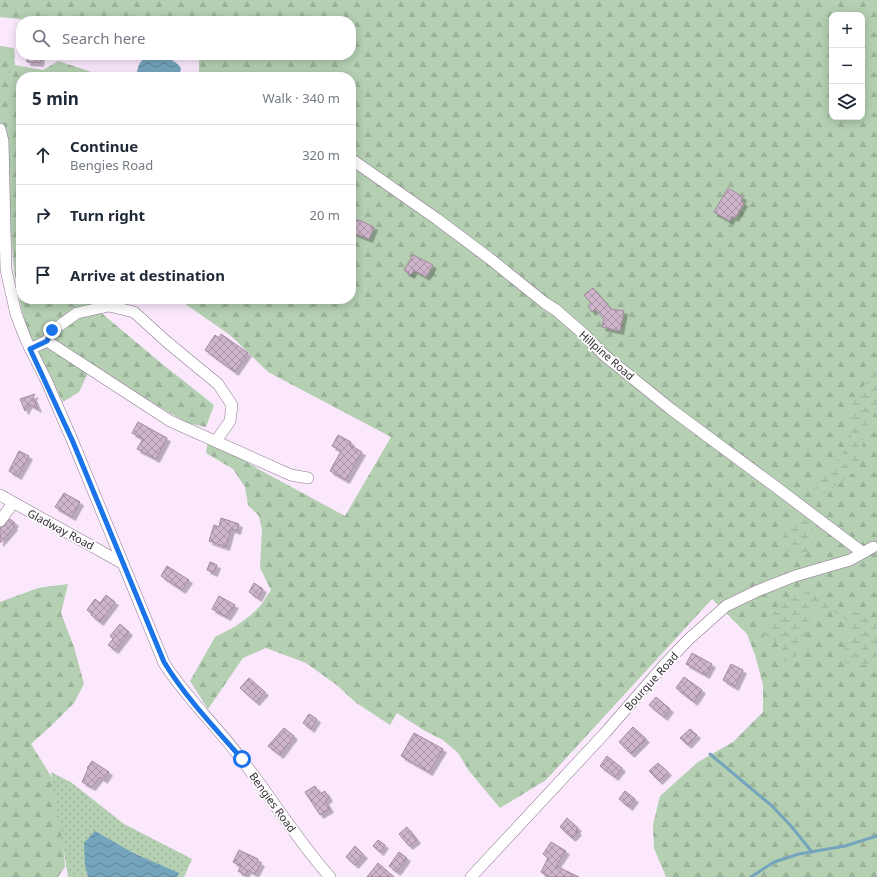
<!DOCTYPE html>
<html lang="en">
<head>
<meta charset="utf-8">
<style>
  body { margin:0; font-family:"Noto Sans",sans-serif; background:#f2f2f3; color:#1f2937 }
  .controls { position:absolute; right:12px; top:12px; display:grid; overflow:hidden; border-radius:8px; box-shadow:0 2px 10px #0003 }
  .controls button { width:36px; height:36px; display:grid; place-items:center; padding:0; border:0; border-bottom:1px solid #e0e1e3; background:#fff; color:#1f2937; font:20px sans-serif }
  .stop { position:absolute; width:12px; height:12px; margin:-9px; border:3px solid #1a73e8; border-radius:50%; background:#fff }
  .stop.end { background:#1a73e8; border-color:#fff; box-shadow:0 1px 4px #0008 }
  .list { margin:0; padding:0; list-style:none }
  h2 { display:flex; justify-content:space-between; align-items:center; height:52px; margin:0; padding:0 16px; font-size:17px }
  h2 small { font-size:13px; font-weight:400; color:#747a83 }
  .list li { display:grid; grid-template-columns:26px 1fr auto; gap:12px; align-items:center; box-sizing:border-box; height:60px; padding:0 16px; border-top:1px solid #e0e1e3 }
  .list b { display:block; font-size:15px; white-space:nowrap }
  .list p { margin:0; font-size:13px; white-space:nowrap; color:#747a83 }
  .list em { font-size:13px; font-style:normal; color:#747a83 }
  .icon { flex:none; width:22px; height:22px; fill:none; stroke:currentColor; stroke-width:2; stroke-linecap:round; stroke-linejoin:round }
  .map { position:relative; flex:none; width:877px; height:877px; overflow:hidden }
  .search { position:absolute; background:#fff; box-shadow:0 2px 10px #0003; left:16px; top:16px; width:340px; height:44px; display:flex; align-items:center; gap:10px; box-sizing:border-box; padding:0 14px; border-radius:16px; color:#747a83; font-size:15px }
  .panel { position:absolute; background:#fff; box-shadow:0 2px 10px #0003; left:16px; top:72px; width:340px; height:232px; border-radius:16px }
  .map>svg:first-child { display:block }
  .forest { fill:url(#forest-firs); fill-rule:evenodd }
  .wetland { fill:url(#wetland-marsh) }
  .park { fill:url(#park-dots) }
  .water { fill:url(#water-waves) }
  .lines { fill:none; stroke-linecap:round; stroke-linejoin:round }
  .stream { stroke:#74a5bd; stroke-width:3 }
  .building { fill:url(#building-cross-hatch); stroke:#a2899e; filter:url(#shadow) }
  .minor-casing { stroke:#8b778d; stroke-width:12 }
  .minor { stroke:#fff; stroke-width:11 }
  .route { stroke:#1a73e8; stroke-width:5 }
  .labels { text-anchor:middle; dominant-baseline:central; stroke-width:3.5; stroke-linejoin:round; paint-order:stroke }
  .street-label { font-size:11px; fill:#362e37; stroke:#fdfdfd }
</style>
</head>
<body>
<div class="map">
<svg width="877" height="877" viewBox="0 0 877 877">
  <defs>
    <pattern id="forest-firs" width="22" height="20" patternUnits="userSpaceOnUse"><rect width="22" height="20" fill="#b4cfb2"/><path d="M5 1l3.5 6h-7zM16 11l3.5 6h-7z" fill="#9bb29a"/></pattern>
    <pattern id="wetland-marsh" width="20" height="14" patternUnits="userSpaceOnUse"><rect width="20" height="14" fill="#b4cfb2"/><path d="M1 5h8M5 5V1M11 12h8M15 12V8" fill="none" stroke="#9bb29a"/></pattern>
    <pattern id="park-dots" width="8" height="8" patternUnits="userSpaceOnUse"><rect width="8" height="8" fill="#b4cfb2"/><path d="M2 2h.1M6 6h.1" fill="none" stroke="#9bb29a" stroke-width="1.8" stroke-linecap="round"/></pattern>
    <pattern id="water-waves" width="16" height="10" patternUnits="userSpaceOnUse"><rect width="16" height="10" fill="#74a5bd"/><path d="M0 5q4-4 8 0t8 0" fill="none" stroke="#60879a"/></pattern>
    <pattern id="building-cross-hatch" width="8" height="8" patternUnits="userSpaceOnUse"><rect width="8" height="8" fill="#cfb5cb"/><path d="M0 0l8 8M0 8l8-8" fill="none" stroke="#a994a6"/></pattern>
    <filter id="shadow"><feDropShadow dx="3.5" dy="3.5" stdDeviation="0" flood-color="#0004"/></filter>
  </defs>
  <rect width="100%" height="100%" fill="#fbe8fd"/>
  <g class="forest">
    <path d="M0 0H877V877H666L654 848 653 825 660 796 698 762 733 742 763 712V685L755 655 747 634 712 599 546 780 500 808 469 771 458 753 443 740 425 731 397 713 390 725 355 702 338 686 306 663 266 648 243 658 208 709 190 681 215 637 236 626 251 615 260 606 271 590 260 568 262 530 259 516 248 505 245 487 233 469 206 453 208 439 260 470 345 516 391 437 268 372 230 335 178 299H351V77H196L199 72V55H351V21H36L0 17ZM832 15H862V117H832Z"/>
    <polygon points="0,46 14,48 15,65 43,70 58,61 89,71 97,77 21,77 21,299 101,299 99,311 161,363 214,405 206,427 187,423 128,388 89,371 79,392 63,402 29,335 22,312 15,276 8,207 5,137 0,122"/>
    <polygon points="68,584 61,613 74,647 84,684 74,703 50,727 31,744 56,784 60,806 65,867 58,877 0,877 0,602 38,588"/>
  </g>
  <g class="wetland">
    <path d="M877 368V409L864 431 862 454 853 473 840 483 819 496H811C818 480 832 467 843 453 845 450 849 446 850 443 853 434 847 425 849 415 852 398 867 382 877 368Z"/>
    <path d="M802 518C817 524 815 540 808 552 800 556 795 555 787 551L782 541C786 529 788 520 802 518Z"/>
    <path d="M806 593 821 598 831 605 859 613 874 624 877 625V661L860 666 846 663 842 656 850 631 848 622C840 613 827 608 814 609 806 621 803 668 781 661 779 655 783 650 782 644L777 641H763C761 626 778 605 791 597 795 595 801 594 806 593Z"/>
  </g>
  <polygon class="park" points="51,772 72,783 124,824 192,859 184,877 68,877"/>
  <g class="water">
    <path d="M152 55C163 55 174 59 181 68L179 77H144L137 73C138 63 142 58 152 55Z"/>
    <polygon points="95,831 133,853 179,873 177,877 88,877 85,865 84,843"/>
  </g>
  <g class="lines">
    <g class="stream">
      <polyline points="710,754 772,806 791,826 812,852"/>
      <polyline points="751,877 774,862 799,854 845,846 877,836"/>
    </g>
  </g>
  <g class="building">
    <polygon points="27,55 41,55 40,63 27,62"/>
    <polygon points="728,188 743,197 741,201 744,203 735,218 732,216 730,221 714,212"/>
    <polygon points="351,218 359,221 359,220 374,227 369,239 351,232"/>
    <polygon points="413,255 433,265 426,277 414,270 411,275 405,271 404,270"/>
    <polygon points="593,288 611,309 624,311 620,331 602,327 604,319 595,309 592,312 588,306 591,303 584,295"/>
    <polygon points="221,334 248,353 235,372 205,350 215,335 219,338"/>
    <polygon points="35,394 33,397 38,409 29,404 25,411 20,399"/>
    <polygon points="138,422 167,438 156,459 137,449 143,439 132,433"/>
    <polygon points="338,435 351,442 350,445 362,452 346,480 330,471 341,451 332,446"/>
    <polygon points="19,451 29,456 18,476 9,471"/>
    <polygon points="64,493 80,502 72,517 55,507"/>
    <polygon points="221,518 239,524 237,531 231,529 226,547 209,541 214,525 219,527"/>
    <polygon points="10,519 15,523 13,526 14,527 0,543 0,528 5,525"/>
    <polygon points="210,562 217,565 214,573 207,570"/>
    <polygon points="167,566 189,580 182,590 161,576"/>
    <polygon points="254,583 263,589 258,598 249,592"/>
    <polygon points="106,595 115,602 100,622 91,615 92,614 87,610 95,599 100,603"/>
    <polygon points="219,596 235,605 227,617 212,609"/>
    <polygon points="120,624 129,632 115,650 108,645 113,639 110,636"/>
    <polygon points="692,653 712,664 706,675 686,664"/>
    <polygon points="731,664 743,670 735,687 723,680"/>
    <polygon points="684,677 702,690 694,702 676,688"/>
    <polygon points="249,678 265,692 256,702 240,688"/>
    <polygon points="656,697 670,709 664,717 649,705"/>
    <polygon points="309,714 317,719 311,729 303,723"/>
    <polygon points="633,727 646,739 631,754 619,742"/>
    <polygon points="284,728 294,736 280,755 268,746"/>
    <polygon points="690,729 697,735 688,745 680,738"/>
    <polygon points="414,733 443,749 429,772 401,756"/>
    <polygon points="607,756 622,768 615,777 600,766"/>
    <polygon points="92,761 109,772 104,780 100,777 92,787 82,782 88,769 87,768"/>
    <polygon points="658,763 668,772 659,781 649,771"/>
    <polygon points="315,786 320,794 325,791 329,798 325,801 330,809 320,815 305,792"/>
    <polygon points="625,791 635,799 629,807 619,799"/>
    <polygon points="567,818 578,828 576,830 578,832 572,838 560,827"/>
    <polygon points="407,827 417,840 409,846 399,834"/>
    <polygon points="378,840 385,845 380,852 373,846"/>
    <polygon points="551,842 566,851 556,866 579,877 549,877 541,872 548,858 543,854"/>
    <polygon points="355,846 364,855 355,865 346,857"/>
    <polygon points="239,850 258,859 257,861 261,863 255,874 248,870 245,875 238,871 241,866 233,862"/>
    <polygon points="399,852 407,858 397,872 389,866"/>
    <polygon points="378,863 394,877 367,877"/>
  </g>
  <g class="lines">
    <g class="minor-casing">
      <g id="minor">
        <path d="M0 129 3 141 6 270 16 314 26 340 46 380 73 442 164 663C186 698 217 726 242 760 272 798 297 840 330 877"/>
        <polyline points="351,159 437,219 489,258 545,303 556,310 586,336 604,355 672,410 772,484 862,552"/>
        <polyline points="47,341 52,331 77,313 109,306 134,312 167,342 218,384 232,405 230,421 216,441"/>
        <polyline points="30,349 47,341 170,421 291,475 308,478"/>
        <polyline points="0,495 122,563"/>
        <polyline points="0,521 13,503"/>
        <polyline points="471,877 605,733 665,664 689,639 726,606 757,591 795,576 850,560 873,547"/>
      </g>
    </g>
    <use href="#minor" class="minor"/>
  </g>
  <g class="lines">
    <path class="route" d="M52 330 47 341 30 349 73 442 164 662C186 698 215 728 242 759"/>
  </g>
  <g class="labels">
    <g class="street-label">
      <text transform="translate(607 355) rotate(41)">Hillpine Road</text>
      <text transform="translate(61 529) rotate(28)">Gladway Road</text>
      <text transform="translate(651 681) rotate(-48)">Bourque Road</text>
      <text transform="translate(273 802) rotate(54)">Bengies Road</text>
    </g>
  </g>
</svg>
<div class="controls">
<button>+</button>
<button>−</button>
<button><svg class="icon" aria-label="layers" viewBox="0 0 24 24"><path d="M12 4l9 5-9 5-9-5zM3 14l9 5 9-5"/></svg></button>
</div>
<div class="stop" style="left:242px;top:759px"></div>
<div class="stop end" style="left:52px;top:330px"></div>
<div class="search"><svg class="icon" aria-label="search" viewBox="0 0 24 24"><circle cx="10" cy="10" r="6"/><path d="M15 15l6 6"/></svg>Search here</div>
<section class="panel">
<h2>5 min<small>Walk · 340 m</small></h2>
<ul class="list">
<li><svg class="icon" aria-label="ahead" viewBox="0 0 24 24"><path d="M12 20V5M6 11l6-6 6 6"/></svg><div><b>Continue</b><p>Bengies Road</p></div><em>320 m</em></li>
<li><svg class="icon" aria-label="right" viewBox="0 0 24 24"><path d="M7 20v-9h11M14 6l5 5-5 5"/></svg><div><b>Turn right</b></div><em>20 m</em></li>
<li><svg class="icon" aria-label="arrive" viewBox="0 0 24 24"><path d="M6 21V4h12l-3 4 3 4H6"/></svg><div><b>Arrive at destination</b></div></li>
</ul>
</section>
</div>
</body>
</html>
